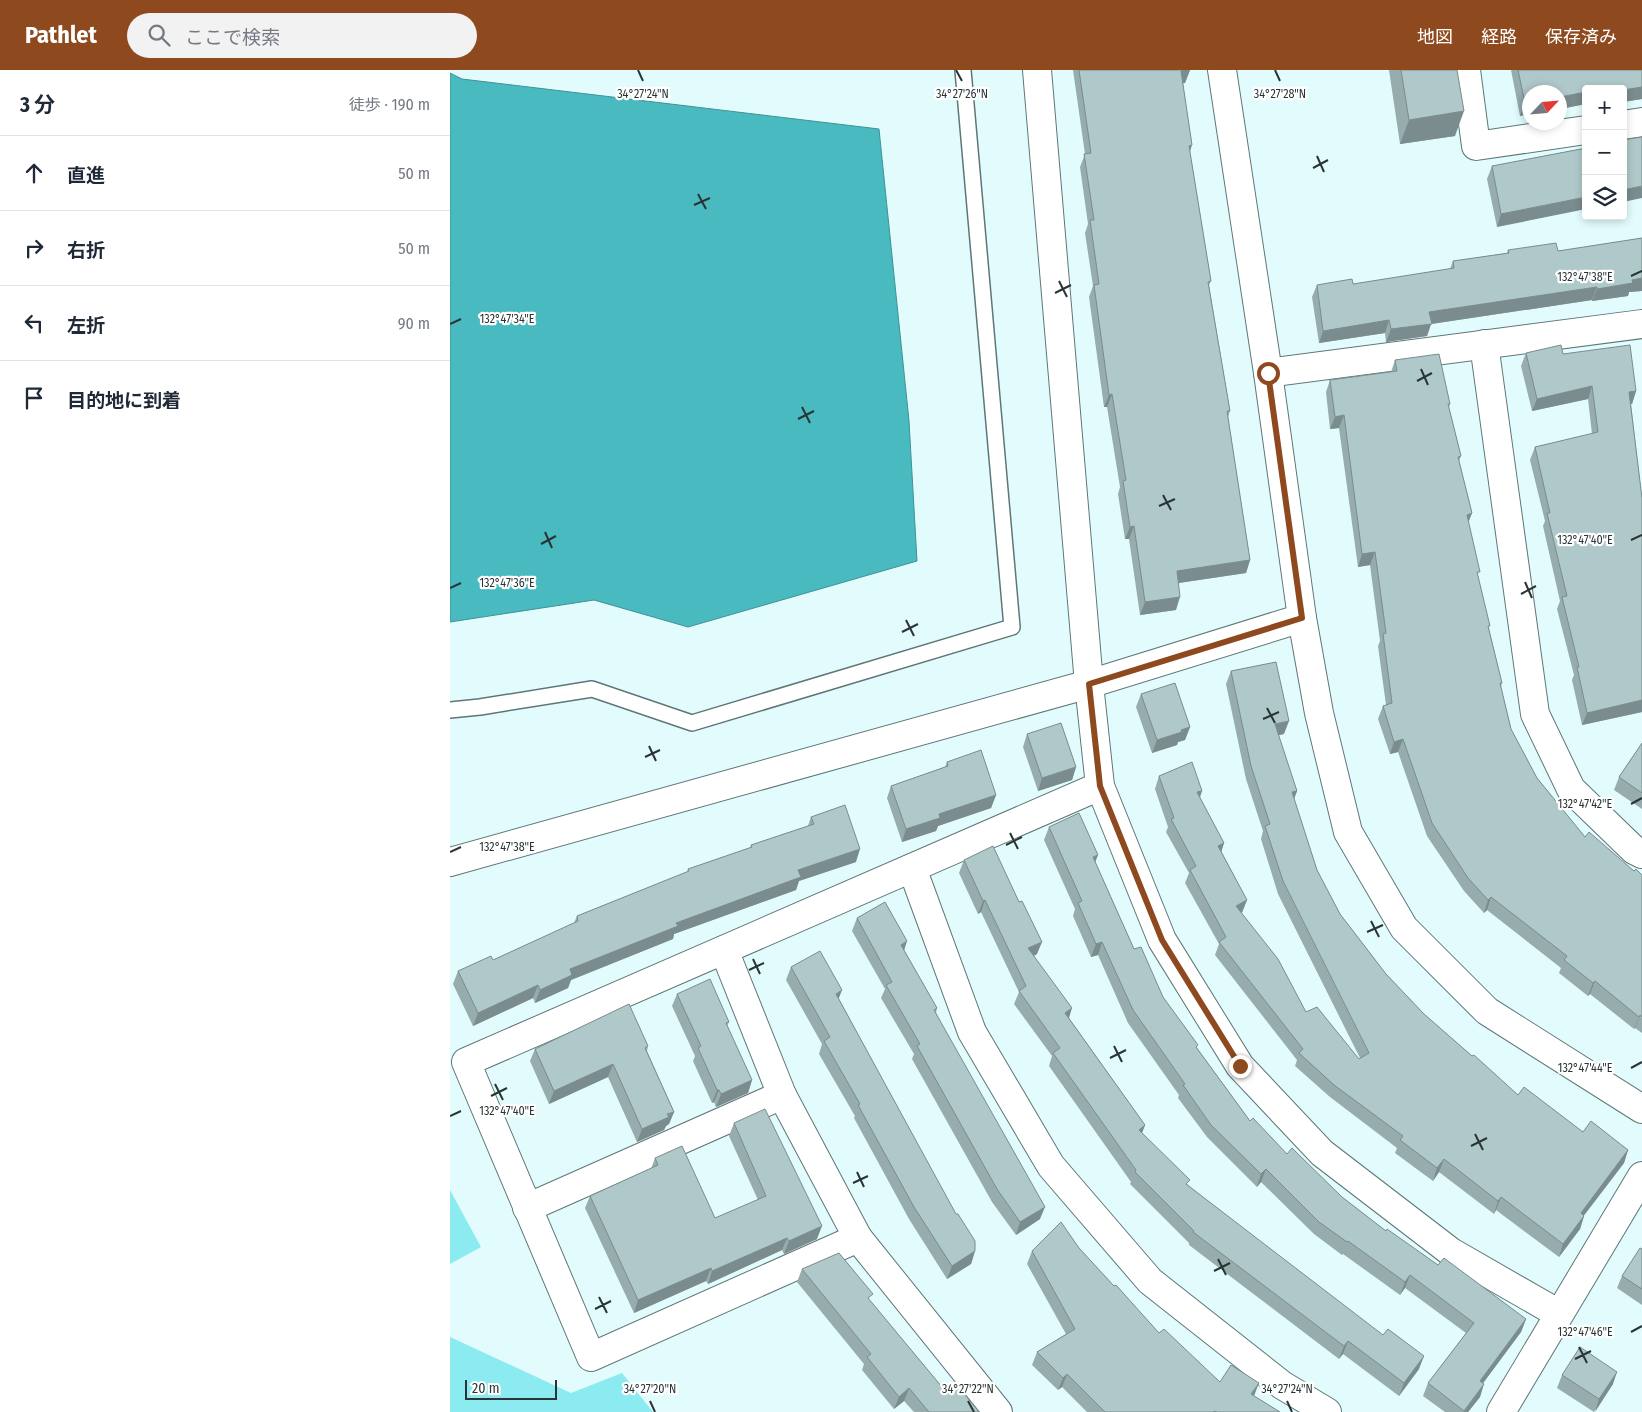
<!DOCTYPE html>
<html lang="ja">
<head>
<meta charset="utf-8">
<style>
  body { margin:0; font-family:"Fira Sans Condensed","Noto Sans JP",sans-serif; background:#f2f2f3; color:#1f2937 }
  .controls { position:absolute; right:15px; top:15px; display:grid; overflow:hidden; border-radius:5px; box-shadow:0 2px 8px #0003 }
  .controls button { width:45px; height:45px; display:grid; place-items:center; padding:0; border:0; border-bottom:1px solid #e0e1e3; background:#fff; color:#1f2937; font:25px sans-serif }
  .compass { position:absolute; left:1072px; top:15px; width:45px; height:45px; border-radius:50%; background:#fff; box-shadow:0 2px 8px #0003; rotate:64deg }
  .scale { position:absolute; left:15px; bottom:12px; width:92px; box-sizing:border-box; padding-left:5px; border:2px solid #2a3434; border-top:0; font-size:14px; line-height:18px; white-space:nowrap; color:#2a3434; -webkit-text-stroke:4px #fff; paint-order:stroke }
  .stop { position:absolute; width:15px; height:15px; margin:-11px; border:4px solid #8e4a1e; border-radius:50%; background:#fff }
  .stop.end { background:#8e4a1e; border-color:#fff; box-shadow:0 1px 5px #0008 }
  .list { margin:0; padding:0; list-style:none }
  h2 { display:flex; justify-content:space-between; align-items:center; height:65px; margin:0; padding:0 20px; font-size:21px }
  h2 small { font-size:16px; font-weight:400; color:#747a83 }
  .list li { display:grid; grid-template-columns:32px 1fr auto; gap:15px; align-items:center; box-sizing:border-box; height:75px; padding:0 20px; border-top:1px solid #e0e1e3 }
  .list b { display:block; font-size:19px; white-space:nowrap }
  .list em { font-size:16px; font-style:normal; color:#747a83 }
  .icon { flex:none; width:28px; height:28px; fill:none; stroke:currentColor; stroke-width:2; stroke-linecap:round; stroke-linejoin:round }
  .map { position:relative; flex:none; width:1192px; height:1342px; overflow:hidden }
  header { display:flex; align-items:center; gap:30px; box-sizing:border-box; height:70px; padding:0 25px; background:#8e4a1e; color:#fff }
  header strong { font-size:24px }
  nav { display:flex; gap:28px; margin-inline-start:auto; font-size:18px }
  .search { width:350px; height:45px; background:#f2f2f3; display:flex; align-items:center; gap:12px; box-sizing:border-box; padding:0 18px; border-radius:28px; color:#747a83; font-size:19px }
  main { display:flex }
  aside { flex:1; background:#fff }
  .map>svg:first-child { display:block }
  .green { fill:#8cebf0 }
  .water { fill:#48bac0; stroke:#3f9296 }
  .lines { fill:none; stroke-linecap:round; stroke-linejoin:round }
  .lane-casing { stroke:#5f7677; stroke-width:18 }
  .street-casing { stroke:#5f7677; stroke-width:30 }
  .secondary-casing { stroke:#5f7677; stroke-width:30 }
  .lane { stroke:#fff; stroke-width:15 }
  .street { stroke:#fff; stroke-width:28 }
  .secondary { stroke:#fff; stroke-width:28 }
  .wall { fill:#96acad }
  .shaded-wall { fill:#7a8c8d }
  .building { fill:#afc8c9; stroke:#7a8c8d }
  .route { stroke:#8e4a1e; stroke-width:6 }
  .ticks { fill:none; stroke:#2a3434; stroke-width:2 }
  .ticks-label { font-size:12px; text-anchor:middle; fill:#2a3434; stroke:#fff; stroke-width:4.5; stroke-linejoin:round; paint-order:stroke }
</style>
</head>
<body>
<header>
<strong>Pathlet</strong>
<div class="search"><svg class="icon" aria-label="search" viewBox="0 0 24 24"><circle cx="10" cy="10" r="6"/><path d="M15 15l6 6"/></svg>ここで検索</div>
<nav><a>地図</a><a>経路</a><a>保存済み</a></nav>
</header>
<main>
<aside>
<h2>3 分<small>徒歩 · 190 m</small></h2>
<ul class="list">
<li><svg class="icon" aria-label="ahead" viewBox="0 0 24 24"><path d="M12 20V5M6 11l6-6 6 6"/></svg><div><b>直進</b></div><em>50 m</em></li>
<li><svg class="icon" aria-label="right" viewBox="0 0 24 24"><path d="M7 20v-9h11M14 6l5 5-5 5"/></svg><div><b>右折</b></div><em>50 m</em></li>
<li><svg class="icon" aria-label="left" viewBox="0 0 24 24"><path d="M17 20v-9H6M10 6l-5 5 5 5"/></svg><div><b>左折</b></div><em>90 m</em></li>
<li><svg class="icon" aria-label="arrive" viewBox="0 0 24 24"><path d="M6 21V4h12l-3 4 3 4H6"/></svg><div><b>目的地に到着</b></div></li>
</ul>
</aside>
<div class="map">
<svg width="1192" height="1342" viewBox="0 0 1192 1342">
  <rect width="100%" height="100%" fill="#e2fcfd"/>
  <g class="green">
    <polygon points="0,1120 31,1177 0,1194"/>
    <polygon points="0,1267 121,1323 172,1303 203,1342 0,1342"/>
  </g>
  <polygon class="water" points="0,3 12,9 429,59 459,351 467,491 238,557 144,530 0,552"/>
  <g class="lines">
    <g class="lane-casing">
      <polyline id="lane" points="0,640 30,637 142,619 242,653 562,557 513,0"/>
    </g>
    <g class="street-casing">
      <g id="street">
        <polyline points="587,0 639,614 650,716 712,870 790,996 872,1083 1001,1182 1109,1244"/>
        <polyline points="1016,0 1026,76 1136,60"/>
        <polyline points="1173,55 1192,52"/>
        <polyline points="1034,274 1085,644 1121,719 1184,780 1192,784"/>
        <polyline points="818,303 1192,254"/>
        <polyline points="462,798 522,962 601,1096 700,1211 832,1315 877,1342"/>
        <polyline points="274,880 332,1025 408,1168 548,1342"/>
        <polyline points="77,1138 332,1025"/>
        <polyline points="408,1168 141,1287 16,992 650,716"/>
        <polyline points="1051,1342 1192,1106"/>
      </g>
    </g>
    <g class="secondary-casing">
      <g id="secondary">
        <polyline points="772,0 818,303 852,548 869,643 898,762 954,858 1037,941 1192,1039"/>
        <polyline points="0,792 639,614 852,548"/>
      </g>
    </g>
    <use href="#lane" class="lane"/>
    <use href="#street" class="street"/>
    <use href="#secondary" class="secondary"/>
  </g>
  <g class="wall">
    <polygon points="623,0 740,0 735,13 733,13 740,82 761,211 759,215 780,341 778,347 800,490 796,503 728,513 726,540 690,545 679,469 675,469 668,424 670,417 657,337 654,337 639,227 643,216 635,163 638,154 630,97 635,84"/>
    <polygon points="939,0 1007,0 1005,66 950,74"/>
    <polygon points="1061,0 1192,0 1192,29 1173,32 1173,19 1136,19 1136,34 1110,39 1110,22 1070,46"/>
    <polygon points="1136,78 1047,157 1037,109 1042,96"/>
    <polygon points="1192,168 1192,221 1179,222 1178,226 1142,231 1142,230 981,254 977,266 936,272 935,263 869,273 862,227 867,215 903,214 1000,199 1003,191 1057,183 1058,180 1108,181"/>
    <polygon points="1076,283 1113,284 1186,321 1182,334 1181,334 1192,428 1192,642 1132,655 1122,610 1124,605 1107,539 1110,531 1093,456 1095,451 1080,390 1085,377 1142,364 1138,329 1082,341 1071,296"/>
    <polygon points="945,290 1000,334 999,337 1011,386 1009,391 1022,443 1018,452 1028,506 1039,559 1052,613 1051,617 1061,659 1087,708 1135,767 1184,801 1192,805 1192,963 1185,958 1184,959 1140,924 1138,926 1109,903 1111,898 1037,840 1034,843 1014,821 977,766 948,682 940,684 928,649 933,636 936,635 928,576 930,571 920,495 908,497 889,358 880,359 876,322 880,310 941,302"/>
    <polygon points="781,601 834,664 828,665 847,721 844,729 867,800 890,844 936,904 974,944 1022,986 1068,1025 1133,1062 1178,1080 1174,1093 1134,1145 1134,1146 1130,1159 1109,1187 1046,1140 1044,1144 989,1102 983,1111 945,1083 947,1078 880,1027 845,996 847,990 765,885 769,874 735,813 739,803 716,762 718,757 705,719 709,706 752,721 750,728 774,773 771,781 797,830 791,843 856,942 909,989 910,988 828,824 811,769 813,761 796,709 776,614"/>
    <polygon points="691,624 740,657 735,670 728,672 727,675 702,683 686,637"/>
    <polygon points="577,664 626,697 622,710 588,721 573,677"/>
    <polygon points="1192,673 1192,739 1164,720 1169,707"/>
    <polygon points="497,692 546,725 541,738 488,756 486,761 452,772 437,728 441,716 495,697"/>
    <polygon points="361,747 406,792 349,811 346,820 224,864 223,869 121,910 118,918 85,933 83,928 23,956 3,914 8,901 43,890 124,853 127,846 237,802 238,799 300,778 301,775 358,756"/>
    <polygon points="599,757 645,792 684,879 713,927 747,978 800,1051 837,1084 892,1127 936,1161 988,1195 1076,1249 1071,1262 1033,1313 1030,1327 1018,1342 995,1342 973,1326 978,1313 1016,1263 955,1218 950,1225 893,1184 892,1185 864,1164 811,1112 807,1117 757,1067 728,1028 729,1025 678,953 648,885 641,887 623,846 625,839 594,770"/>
    <polygon points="514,790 587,884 584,886 619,948 695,1055 692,1063 738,1115 969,1299 949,1326 893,1284 889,1289 739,1175 739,1173 680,1114 681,1112 599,996 602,986 564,934 569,922 531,842 528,844 509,803"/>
    <polygon points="407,848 454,880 487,938 486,943 590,1149 566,1165 542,1132 462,989 464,984 431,928 435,919 402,861"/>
    <polygon points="341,897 389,929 525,1181 521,1194 497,1209 459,1149 404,1048 405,1046 369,984 372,974 336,910"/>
    <polygon points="227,924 279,952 277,956 302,1010 298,1023 266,1037 264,1032 262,1033 243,991 245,986 222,936"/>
    <polygon points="198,976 197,981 224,1042 219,1054 216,1056 214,1060 187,1072 158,1007 99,1034 80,991 85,979"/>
    <polygon points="284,1053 367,1169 334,1184 332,1180 258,1214 256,1211 184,1243 135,1138 140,1126 201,1099 205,1088 265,1148 308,1130 279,1066"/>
    <polygon points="629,1178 664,1216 709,1263 770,1312 804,1326 830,1342 637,1342 612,1317 608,1320 582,1295 587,1282 616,1264 577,1194 582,1181"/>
    <polygon points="1192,1179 1192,1235 1167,1218 1172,1206"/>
    <polygon points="352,1199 420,1231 497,1323 529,1342 464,1342 454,1331 444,1339 412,1300 414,1294 347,1212"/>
    <polygon points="1112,1305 1163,1314 1144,1342 1107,1318"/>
  </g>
  <g class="shaded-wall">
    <polygon points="740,0 735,13 727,14 731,1"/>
    <polygon points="1166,16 1165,19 1151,19"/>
    <polygon points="1192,17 1192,29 1173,32 1173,20"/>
    <polygon points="1136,22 1136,34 1110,39 1110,27"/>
    <polygon points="1080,32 1080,44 1070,46 1075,33"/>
    <polygon points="1014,41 1005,66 950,74 959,50"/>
    <polygon points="742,75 738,88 739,76"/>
    <polygon points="1192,116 1192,128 1173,132 1173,120"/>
    <polygon points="1136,127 1136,139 1047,157 1051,144"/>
    <polygon points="1192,208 1192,221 1179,222 1178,226 1142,231 1147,219 1182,210"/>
    <polygon points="1147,217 1142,230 981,254 977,266 936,272 941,259 979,242"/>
    <polygon points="939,250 935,263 869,273 873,261"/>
    <polygon points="1142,316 1138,329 1082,341 1087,329"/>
    <polygon points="1186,321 1182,334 1174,335 1179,322"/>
    <polygon points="662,324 657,337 654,337 659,325"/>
    <polygon points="894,345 889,358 880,359 885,347"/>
    <polygon points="1022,443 1017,456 1017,445"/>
    <polygon points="684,456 679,469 675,469 680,457"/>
    <polygon points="925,482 920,495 908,497 912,484"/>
    <polygon points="800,490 796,503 722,514 727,501"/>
    <polygon points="730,527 726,540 690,545 695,532"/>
    <polygon points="1192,630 1192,642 1132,655 1137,643"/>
    <polygon points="839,651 834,664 820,667 825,654"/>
    <polygon points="740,657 735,670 728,672 727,675 702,683 707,670"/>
    <polygon points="953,669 948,682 940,684 944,672"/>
    <polygon points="626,697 622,710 588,721 592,708"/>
    <polygon points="752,721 747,733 747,722"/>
    <polygon points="847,721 842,734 842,722"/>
    <polygon points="546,725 541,738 488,756 486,761 452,772 456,759 489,744"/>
    <polygon points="774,773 770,786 768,776"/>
    <polygon points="410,779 406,792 349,811 346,820 224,864 223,869 121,910 118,918 85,933 90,920 120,899 348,800"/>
    <polygon points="648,785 643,798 643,787"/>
    <polygon points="1041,827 1037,840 1034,843 1038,830"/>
    <polygon points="535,830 531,842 528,844 533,831"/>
    <polygon points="797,830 792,843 781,849 786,836"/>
    <polygon points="457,871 453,884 451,875"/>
    <polygon points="592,872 587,884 573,891 578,878"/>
    <polygon points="652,872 648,885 641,887 646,874"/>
    <polygon points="1145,911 1140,924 1138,926 1143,913"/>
    <polygon points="88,915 83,928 23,956 28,943"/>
    <polygon points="392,920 387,933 386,924"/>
    <polygon points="622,938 618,951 615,943"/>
    <polygon points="1190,945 1185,958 1184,959 1189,947"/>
    <polygon points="163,994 158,1007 99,1034 104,1021"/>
    <polygon points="302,1010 298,1023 266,1037 271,1024"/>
    <polygon points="267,1020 269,1020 264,1032 262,1033"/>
    <polygon points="224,1042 219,1054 216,1056 214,1060 187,1072 192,1059"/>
    <polygon points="695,1055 690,1068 689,1060"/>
    <polygon points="1178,1080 1174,1093 1126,1156 1131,1143"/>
    <polygon points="994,1089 989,1102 983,1111 987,1098"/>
    <polygon points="816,1099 811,1112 807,1117 811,1104"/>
    <polygon points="1051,1127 1046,1140 1044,1144 1048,1131"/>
    <polygon points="595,1137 590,1149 566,1165 570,1152"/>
    <polygon points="1134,1146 1130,1159 1109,1187 1113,1174"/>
    <polygon points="372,1156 367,1169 334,1184 339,1171"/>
    <polygon points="337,1168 332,1180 258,1214 262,1201"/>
    <polygon points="525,1181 521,1194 497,1209 502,1196"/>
    <polygon points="261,1198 256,1211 184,1243 188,1230"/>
    <polygon points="960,1205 955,1218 950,1225 955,1212"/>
    <polygon points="1076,1249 1071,1262 1025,1324 1030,1311"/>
    <polygon points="898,1271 893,1284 889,1289 894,1276"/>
    <polygon points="974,1286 969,1299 949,1326 954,1313"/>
    <polygon points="1167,1302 1163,1314 1145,1342 1149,1329"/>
    <polygon points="617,1304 612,1317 608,1320 613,1308"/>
    <polygon points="809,1313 804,1326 797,1337 801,1324"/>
    <polygon points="1034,1314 1030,1327 1018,1342 1014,1342"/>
    <polygon points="459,1318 454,1331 444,1339 449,1327"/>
  </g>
  <g class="building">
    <polygon points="629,0 740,0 731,1 742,75 739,76 761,211 758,212 780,341 777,341 800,490 727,501 730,527 695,532 684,456 680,457 673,411 676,410 662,324 659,325 644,215 649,214 640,150 644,150 634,84 641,83"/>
    <polygon points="951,0 1007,0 1014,41 959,50"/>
    <polygon points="1068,0 1192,0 1192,17 1173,20 1173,19 1166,19 1166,16 1151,19 1136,19 1136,22 1110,27 1110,22 1080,22 1080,32 1075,33"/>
    <polygon points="1192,67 1192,116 1173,120 1173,70"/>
    <polygon points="1136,78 1136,127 1051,144 1042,96"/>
    <polygon points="1192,168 1192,208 1182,210 1183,213 1147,219 1147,217 979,242 982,254 941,259 939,250 873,261 867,215 902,209 903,214 1004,198 1003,191 1059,183 1058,180 1106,173 1108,181"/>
    <polygon points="1111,275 1113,284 1180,275 1186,321 1179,322 1192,428 1192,630 1137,643 1127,597 1129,597 1112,527 1117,526 1097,443 1100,443 1085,377 1148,362 1142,316 1087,329 1076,283"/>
    <polygon points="989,284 1000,334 998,334 1011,386 1008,387 1022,443 1017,445 1030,502 1027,502 1040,556 1038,556 1052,613 1050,613 1061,659 1087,708 1135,767 1139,762 1184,801 1186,799 1192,805 1192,947 1190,945 1189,947 1145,911 1143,913 1114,890 1117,886 1041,827 1038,830 1018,808 982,753 953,669 944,672 933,636 942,633 933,564 936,563 925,482 912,484 894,345 885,347 880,310 947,301 945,290"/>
    <polygon points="826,592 839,651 825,654 847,721 842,722 867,800 890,844 936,904 974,944 1022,986 1024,985 1068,1025 1074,1017 1133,1062 1141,1051 1178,1080 1131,1143 1134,1146 1113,1174 1051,1127 1048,1131 994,1089 987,1098 950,1070 953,1066 884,1015 849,983 853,979 769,872 776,867 740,800 746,796 721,749 724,748 709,706 742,692 752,721 747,722 774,773 768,776 797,830 786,836 828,889 856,942 867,937 909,989 919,983 833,811 815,756 820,754 801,696 781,601"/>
    <polygon points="725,613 740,657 731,660 732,662 707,670 691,624"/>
    <polygon points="611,653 626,697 592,708 577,664"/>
    <polygon points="1192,673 1192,723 1169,707"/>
    <polygon points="531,680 546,725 489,744 490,748 456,759 441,716 498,696 497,692"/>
    <polygon points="395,735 410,779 348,800 351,807 226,853 228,856 120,899 122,905 90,920 88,915 28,943 8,901 41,886 43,890 128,851 127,846 239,801 238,799 302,777 301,775 364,754 361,747"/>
    <polygon points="629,743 648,785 643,787 684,879 691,877 713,927 748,975 746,977 800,1051 803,1048 837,1084 842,1078 892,1127 936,1161 937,1159 988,1195 994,1188 1076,1249 1030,1311 1034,1314 1014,1341 978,1313 1024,1253 960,1205 955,1212 898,1171 897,1172 869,1152 816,1099 811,1104 761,1055 733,1015 735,1014 683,940 652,872 646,874 628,833 632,831 599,757"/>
    <polygon points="543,776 569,832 572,831 592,872 578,878 622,938 615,943 695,1055 689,1060 740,1110 736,1114 933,1265 938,1259 974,1286 954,1313 898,1271 894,1276 743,1162 744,1161 685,1102 686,1100 603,983 610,978 569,921 576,916 535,830 533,831 514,790"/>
    <polygon points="435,832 457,871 451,875 487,938 484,940 595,1137 570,1152 547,1119 467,976 470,974 436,915 442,912 407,848"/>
    <polygon points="370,881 392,920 386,924 506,1144 508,1144 525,1171 525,1181 502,1196 464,1137 408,1035 410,1034 374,971 380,967 341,897"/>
    <polygon points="260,909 279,952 276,953 302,1010 271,1024 269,1020 267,1020 248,978 251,976 227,924"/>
    <polygon points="179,934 198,976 195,978 224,1042 217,1044 219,1047 192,1059 163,994 104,1021 85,979"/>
    <polygon points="315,1039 372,1156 339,1171 337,1168 262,1201 261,1198 188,1230 140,1126 208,1095 205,1088 232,1076 265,1148 316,1126 284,1053"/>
    <polygon points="611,1152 629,1178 664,1216 666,1215 709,1263 714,1259 770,1312 781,1295 809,1313 801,1324 830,1342 767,1342 764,1341 764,1342 655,1342 617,1304 613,1308 587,1282 625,1259 582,1181"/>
    <polygon points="1190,1178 1192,1179 1192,1219 1172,1206"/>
    <polygon points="389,1183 423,1224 418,1228 497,1323 507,1315 529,1342 479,1342 459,1318 449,1327 417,1287 421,1284 352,1199"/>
    <polygon points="1130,1277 1167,1302 1149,1329 1112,1305"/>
  </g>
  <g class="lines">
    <polyline class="route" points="790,996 712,870 650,716 639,614 852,548 818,303"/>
  </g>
  <path class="ticks" d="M188 0 193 11M506 0 512 11M825 0 830 11M867 86 874 102M863 98 878 90M248 124 256 139M244 135 260 128M1181 206 1192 201M609 211 617 227M605 223 621 215M0 254 11 249M971 299 978 315M967 311 982 303M352 337 360 353M348 349 364 341M713 425 721 440M709 436 725 429M95 462 102 478M1181 470 1192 465M91 474 106 466M1075 512 1082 528M0 518 11 513M1071 524 1086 516M456 550 464 566M452 562 468 554M817 638 825 653M813 649 829 642M199 676 206 691M195 687 210 680M1181 734 1192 728M560 763 568 779M556 775 572 767M0 782 11 777M921 851 929 867M917 862 933 855M303 889 310 904M299 900 314 893M664 976 672 992M660 988 676 980M1181 998 1192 992M45 1014 53 1030M41 1026 57 1018M0 1046 11 1041M1025 1064 1033 1080M1021 1076 1037 1068M407 1102 414 1117M403 1113 418 1106M768 1189 776 1205M764 1201 780 1193M149 1227 157 1243M145 1239 161 1231M1181 1262 1192 1256M1129 1277 1137 1293M1125 1289 1141 1281M200 1331 205 1342M518 1331 524 1342M837 1331 842 1342"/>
  <g class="ticks-label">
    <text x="193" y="28">34°27'24"N</text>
    <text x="512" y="28">34°27'26"N</text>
    <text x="830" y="28">34°27'28"N</text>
    <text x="1135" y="211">132°47'38"E</text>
    <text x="57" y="253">132°47'34"E</text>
    <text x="1135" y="474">132°47'40"E</text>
    <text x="57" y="517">132°47'36"E</text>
    <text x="1135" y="738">132°47'42"E</text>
    <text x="57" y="781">132°47'38"E</text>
    <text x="1135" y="1002">132°47'44"E</text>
    <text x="57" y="1045">132°47'40"E</text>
    <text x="1135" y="1266">132°47'46"E</text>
    <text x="200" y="1323">34°27'20"N</text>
    <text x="518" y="1323">34°27'22"N</text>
    <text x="837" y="1323">34°27'24"N</text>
  </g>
</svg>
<div class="controls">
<button>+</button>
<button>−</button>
<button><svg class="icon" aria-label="layers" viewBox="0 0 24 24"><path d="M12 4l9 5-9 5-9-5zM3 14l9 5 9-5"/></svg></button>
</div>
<svg class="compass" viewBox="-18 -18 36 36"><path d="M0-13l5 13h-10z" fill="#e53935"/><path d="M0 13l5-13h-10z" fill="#747a83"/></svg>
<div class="scale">20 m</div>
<div class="stop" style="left:818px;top:303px"></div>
<div class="stop end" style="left:790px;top:996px"></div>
</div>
</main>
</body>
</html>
